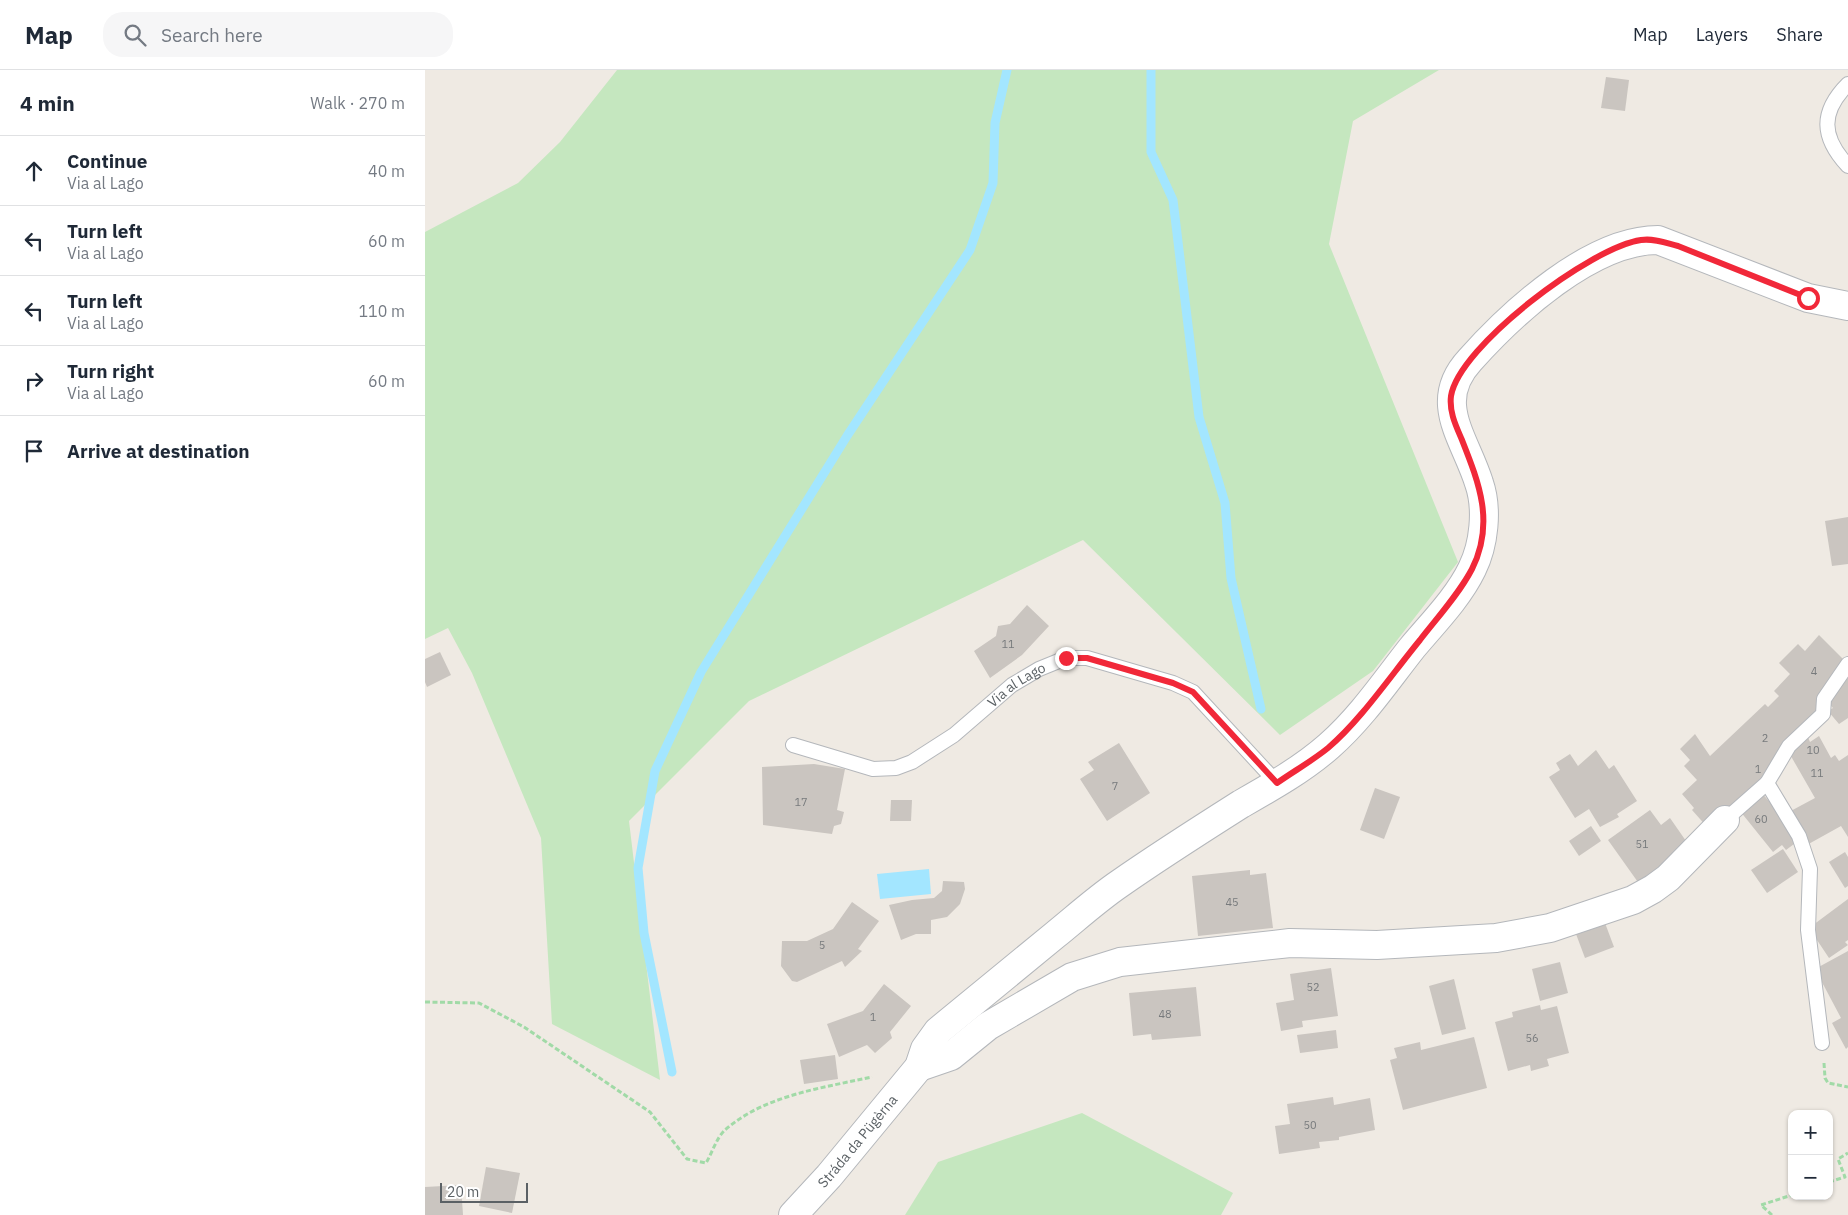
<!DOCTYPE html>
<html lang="en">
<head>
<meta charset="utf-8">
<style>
  body { margin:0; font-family:"IBM Plex Sans",sans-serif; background:#f6f6f7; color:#1f2937 }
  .controls { position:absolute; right:15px; bottom:15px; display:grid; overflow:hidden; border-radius:10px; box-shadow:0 1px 4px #0004 }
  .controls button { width:45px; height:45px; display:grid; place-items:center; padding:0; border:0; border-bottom:1px solid #e0e1e3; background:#fff; color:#1f2937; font:25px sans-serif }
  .scale { position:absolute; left:15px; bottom:12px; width:88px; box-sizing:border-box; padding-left:5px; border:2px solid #5b6165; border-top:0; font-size:14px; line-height:18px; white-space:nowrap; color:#5b6165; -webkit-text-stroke:4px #fff; paint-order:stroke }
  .stop { position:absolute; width:15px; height:15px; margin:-11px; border:4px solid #f12839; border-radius:50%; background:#fff }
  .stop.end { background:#f12839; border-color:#fff; box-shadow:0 1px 5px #0008 }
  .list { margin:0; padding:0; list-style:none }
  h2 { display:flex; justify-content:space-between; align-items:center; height:65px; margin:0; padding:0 20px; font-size:21px }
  h2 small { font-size:16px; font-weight:400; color:#747a83 }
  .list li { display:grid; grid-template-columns:32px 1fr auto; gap:15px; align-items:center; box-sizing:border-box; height:70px; padding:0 20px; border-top:1px solid #e0e1e3 }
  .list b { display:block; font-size:19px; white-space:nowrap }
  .list p { margin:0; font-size:16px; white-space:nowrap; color:#747a83 }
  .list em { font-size:16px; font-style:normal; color:#747a83 }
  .icon { flex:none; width:28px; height:28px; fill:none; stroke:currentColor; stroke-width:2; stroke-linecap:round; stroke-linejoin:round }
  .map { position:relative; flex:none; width:1423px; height:1145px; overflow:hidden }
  header { display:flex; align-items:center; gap:30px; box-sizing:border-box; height:70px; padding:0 25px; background:#fff; border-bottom:1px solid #e0e1e3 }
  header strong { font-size:24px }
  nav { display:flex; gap:28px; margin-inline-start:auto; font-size:18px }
  .search { width:350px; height:45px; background:#f6f6f7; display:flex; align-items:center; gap:12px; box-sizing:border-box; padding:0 18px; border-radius:20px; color:#747a83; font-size:19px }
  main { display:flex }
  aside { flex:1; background:#fff }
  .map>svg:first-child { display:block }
  .green { fill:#c5e7bf }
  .water { fill:#a3e6ff }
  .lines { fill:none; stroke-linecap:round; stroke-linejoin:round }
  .stream { stroke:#a3e6ff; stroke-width:9 }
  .building { fill:#cac5c0 }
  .lane-casing { stroke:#b4b7bb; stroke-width:16 }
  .street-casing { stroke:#b4b7bb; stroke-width:30 }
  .path { stroke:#a1daa7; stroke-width:3; stroke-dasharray:5 2.5; stroke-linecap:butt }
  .lane { stroke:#fff; stroke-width:14 }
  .street { stroke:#fff; stroke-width:28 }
  .route { stroke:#f12839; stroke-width:6 }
  .labels { text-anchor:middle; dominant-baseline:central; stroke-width:4.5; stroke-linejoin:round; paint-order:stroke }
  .number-label { font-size:11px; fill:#777a7c }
  .street-label { font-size:14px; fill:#5b6165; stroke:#fff }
</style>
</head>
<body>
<header>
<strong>Map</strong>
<div class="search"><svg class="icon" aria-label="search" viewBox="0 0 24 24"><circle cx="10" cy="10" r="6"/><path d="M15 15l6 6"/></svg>Search here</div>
<nav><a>Map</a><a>Layers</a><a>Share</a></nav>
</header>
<main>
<aside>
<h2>4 min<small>Walk · 270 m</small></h2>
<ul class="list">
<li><svg class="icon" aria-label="ahead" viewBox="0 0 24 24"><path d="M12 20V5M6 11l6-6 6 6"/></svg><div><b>Continue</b><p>Via al Lago</p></div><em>40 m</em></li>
<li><svg class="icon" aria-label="left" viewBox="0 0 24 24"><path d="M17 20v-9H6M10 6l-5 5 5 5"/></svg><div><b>Turn left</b><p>Via al Lago</p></div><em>60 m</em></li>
<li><svg class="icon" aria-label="left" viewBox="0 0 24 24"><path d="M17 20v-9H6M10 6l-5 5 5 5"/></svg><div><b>Turn left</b><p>Via al Lago</p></div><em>110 m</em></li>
<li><svg class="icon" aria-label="right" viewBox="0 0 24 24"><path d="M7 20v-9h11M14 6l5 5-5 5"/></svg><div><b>Turn right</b><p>Via al Lago</p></div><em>60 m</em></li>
<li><svg class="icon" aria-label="arrive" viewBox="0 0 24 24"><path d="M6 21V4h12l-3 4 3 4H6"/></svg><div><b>Arrive at destination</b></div></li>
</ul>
</aside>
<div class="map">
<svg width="1423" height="1145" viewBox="0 0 1423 1145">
  <rect width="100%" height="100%" fill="#efeae3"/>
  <g class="green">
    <polygon points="192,0 1014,0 928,51 904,174 1033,492 948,601 855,665 658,470 324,631 204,751 235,1010 127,954 116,768 47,603 23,558 0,569 0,162 93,113 135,72"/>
    <polygon points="657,1043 808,1123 796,1145 480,1145 513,1092"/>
  </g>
  <polygon class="water" points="504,799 506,824 455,829 452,804"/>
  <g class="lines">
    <g class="stream">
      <polyline points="726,0 726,82 748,130 774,347 800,433 806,508 836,639"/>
      <polyline points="247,1002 219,863 213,798 230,701 276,602 422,366 545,180 568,113 570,53 582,0"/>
    </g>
  </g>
  <g class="building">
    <polygon points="1181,7 1204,10 1200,41 1176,38"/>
    <polygon points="1423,447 1423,494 1407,496 1400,451"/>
    <polygon points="602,535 624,556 597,585 565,608 549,581 571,566 573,556 585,554"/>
    <polygon points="1394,565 1422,593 1395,643 1346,700 1283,758 1267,740 1269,738 1257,724 1272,710 1259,696 1265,690 1255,679 1270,664 1285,686 1340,634 1343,637 1354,626 1349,621 1365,604 1354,593 1373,574 1380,581"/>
    <polygon points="15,582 26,605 2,617 0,612 0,589"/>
    <polygon points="1423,608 1423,648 1414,654 1403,641 1408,638 1400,629"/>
    <polygon points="1382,665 1385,672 1394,666 1406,688 1410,685 1414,691 1423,685 1423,767 1416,756 1380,776 1362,743 1390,728 1363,681"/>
    <polygon points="694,673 725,723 682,751 655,709 669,700 663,692"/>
    <polygon points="1171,680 1184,699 1189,695 1212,731 1192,744 1194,747 1175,757 1164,739 1150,748 1124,707 1135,700 1131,693 1145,684 1153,696"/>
    <polygon points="389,694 420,699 412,740 419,742 416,754 409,756 407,764 338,755 337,697"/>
    <polygon points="950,718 975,727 959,769 935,760"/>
    <polygon points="1337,723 1372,765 1373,771 1361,780 1357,775 1348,782 1315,741"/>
    <polygon points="466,730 487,730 486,751 465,751"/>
    <polygon points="1225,740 1236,755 1245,748 1261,771 1252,778 1257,785 1215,815 1183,770"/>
    <polygon points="1166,756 1176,771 1154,786 1144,771"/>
    <polygon points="1358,779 1373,802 1342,823 1326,800"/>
    <polygon points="1420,782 1423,787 1423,816 1420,818 1404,792"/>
    <polygon points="825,800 825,805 841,803 848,858 773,866 767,806"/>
    <polygon points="518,811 539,812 540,819 535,834 522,847 506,850 506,864 491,864 476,870 464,835 487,830 509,828 517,821"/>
    <polygon points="1423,829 1423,870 1420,872 1423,875 1404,888 1384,858"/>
    <polygon points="427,832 454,851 433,879 437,881 420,897 417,891 372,912 367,911 356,896 357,871 382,871 408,859"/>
    <polygon points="1180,853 1189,877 1160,888 1151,864"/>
    <polygon points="1423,881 1423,977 1421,979 1407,953 1416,948 1390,899"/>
    <polygon points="1135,892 1143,923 1115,931 1107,899"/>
    <polygon points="906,898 913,946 877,951 878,957 856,961 851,933 869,930 865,904"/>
    <polygon points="1029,909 1041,959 1017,965 1004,916"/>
    <polygon points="459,914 486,936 465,962 467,968 450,983 442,975 414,987 402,954 438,941"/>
    <polygon points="771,917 776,966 727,970 726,964 708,966 704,923"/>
    <polygon points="1115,935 1116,940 1132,936 1144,983 1122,989 1124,996 1106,1001 1105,995 1083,1001 1070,952 1088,947 1087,942"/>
    <polygon points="911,960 913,978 875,983 872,965"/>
    <polygon points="1049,967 1062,1018 978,1040 965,990 972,988 969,978 995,972 996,980"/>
    <polygon points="410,985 413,1009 379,1014 375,990"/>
    <polygon points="908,1027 909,1035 945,1028 950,1060 914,1067 914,1070 894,1072 895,1078 854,1084 850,1056 865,1054 862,1034"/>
    <polygon points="61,1097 95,1103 87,1143 54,1136"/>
    <polygon points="36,1115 38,1145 0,1145 0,1117"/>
  </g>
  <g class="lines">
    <g class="lane-casing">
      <g id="lane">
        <path d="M1423 14C1395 42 1396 67 1423 96"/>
        <path id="s1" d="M368 675 448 699 471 698 487 692 529 665 587 615 614 599 641 588H662L748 613 768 622 852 713"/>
        <polyline points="1342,713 1374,766 1385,799 1383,860 1397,973"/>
        <polyline points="1300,750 1342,713 1364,676 1398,644 1399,629 1423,594"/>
      </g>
    </g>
    <g class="street-casing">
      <g id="street">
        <polyline points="494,997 526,986 563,956 647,907 695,892 865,873 952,875 1071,868 1125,858 1208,830 1228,819 1243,808 1300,750"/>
        <path id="s2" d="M368 1145 404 1106 494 997 500 979 513 961C552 929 591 897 630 865 651 848 672 829 694 814 734 786 775 760 816 734 846 717 878 699 904 676 936 648 961 611 987 578 1007 554 1033 528 1047 499 1059 475 1063 439 1054 413 1040 368 1006 332 1045 290 1088 242 1166 170 1233 170L1383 228 1423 236"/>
      </g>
    </g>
    <g class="path">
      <path d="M0 932 54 933 99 957 225 1042 262 1089 281 1093C287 1083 292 1067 300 1060 340 1025 397 1018 447 1007"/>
      <polyline points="1399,993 1400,1008 1403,1013 1423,1017"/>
      <polyline points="1404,1112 1420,1107 1413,1089 1423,1083"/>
      <polyline points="1347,1145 1336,1135 1367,1125"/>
    </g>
    <use href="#lane" class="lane"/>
    <use href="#street" class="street"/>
  </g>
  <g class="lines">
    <path class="route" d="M641 588H662L748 613 768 622 852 713C869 701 887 691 903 678 936 650 967 604 995 570 1012 548 1034 524 1047 499 1070 453 1054 413 1037 370 1031 356 1024 342 1026 326 1034 276 1166 177 1216 170 1229 168 1241 173 1253 176L1383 228"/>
  </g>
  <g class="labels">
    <g class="number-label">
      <text x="583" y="574">11</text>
      <text x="1389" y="601">4</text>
      <text x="1340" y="668">2</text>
      <text x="1388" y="680">10</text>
      <text x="1333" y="699">1</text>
      <text x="1392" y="703">11</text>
      <text x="690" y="716">7</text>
      <text x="376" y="732">17</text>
      <text x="1336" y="749">60</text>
      <text x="1217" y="774">51</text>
      <text x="807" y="832">45</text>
      <text x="397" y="875">5</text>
      <text x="888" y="917">52</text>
      <text x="740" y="944">48</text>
      <text x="448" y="947">1</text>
      <text x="1107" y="968">56</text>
      <text x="885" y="1055">50</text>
    </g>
    <g class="street-label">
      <text stroke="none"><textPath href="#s1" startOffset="254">Via al Lago</textPath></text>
      <text stroke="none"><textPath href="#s2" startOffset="98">Stráda da Pügèrna</textPath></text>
    </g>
  </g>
</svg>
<div class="controls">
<button>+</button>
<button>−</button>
</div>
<div class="scale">20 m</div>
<div class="stop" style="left:1383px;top:228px"></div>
<div class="stop end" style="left:641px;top:588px"></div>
</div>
</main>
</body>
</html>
